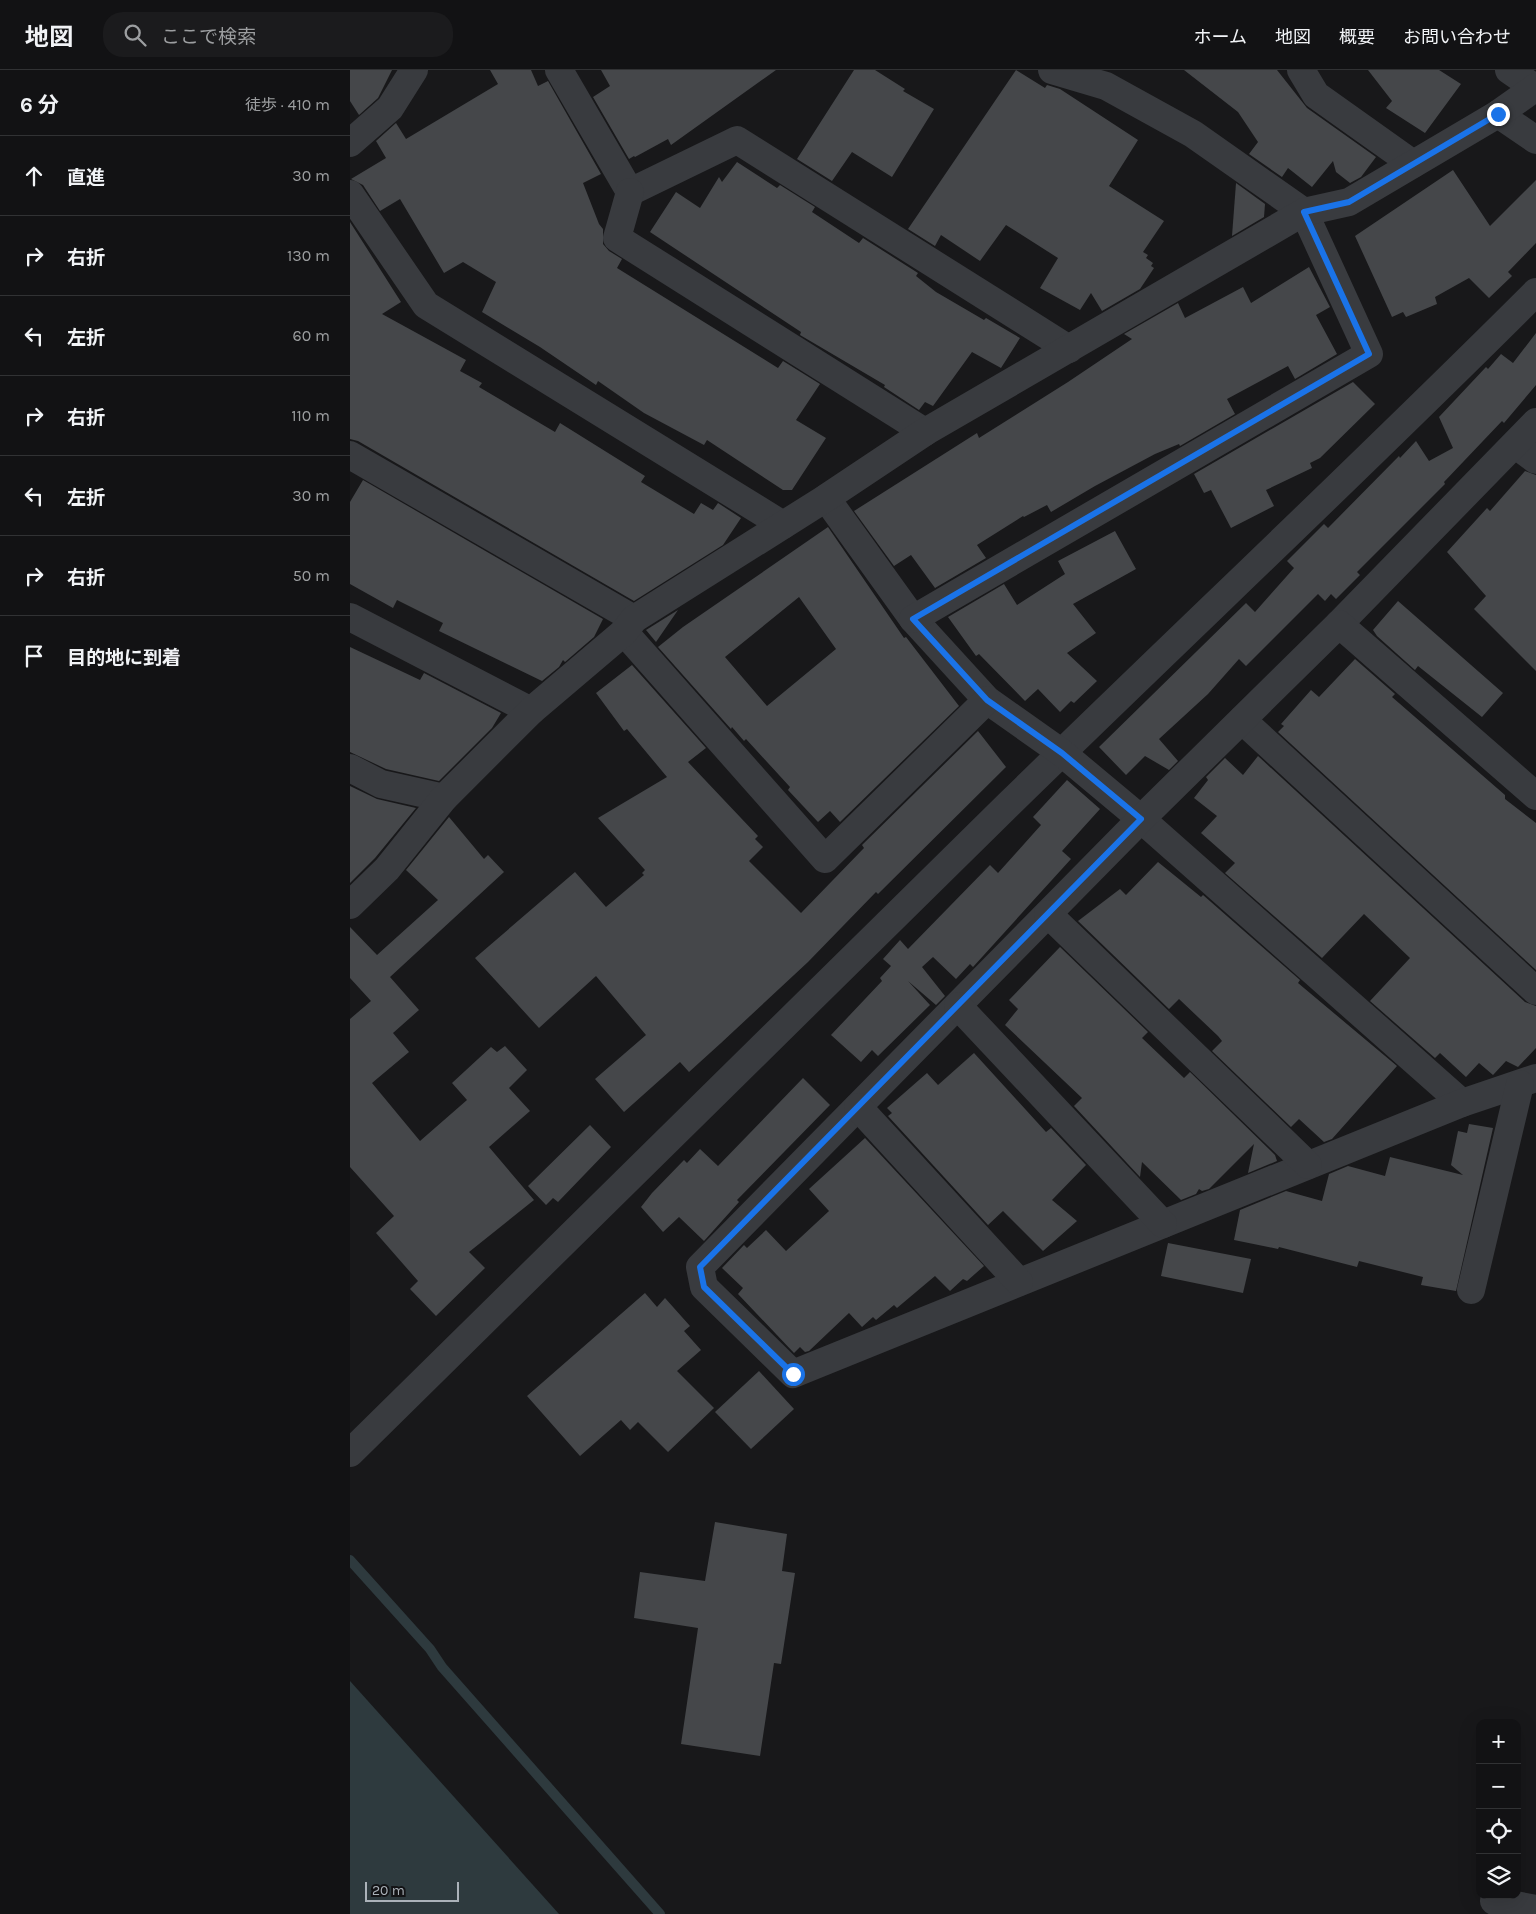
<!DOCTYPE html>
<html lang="ja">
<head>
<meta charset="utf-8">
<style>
  body { margin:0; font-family:Karla,"Noto Sans JP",sans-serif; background:#1b1b1d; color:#f1f3f6 }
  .controls { position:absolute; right:15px; bottom:15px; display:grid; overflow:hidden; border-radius:10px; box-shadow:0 5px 20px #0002 }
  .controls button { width:45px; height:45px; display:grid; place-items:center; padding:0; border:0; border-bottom:1px solid #313234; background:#121214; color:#f1f3f6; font:25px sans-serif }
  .scale { position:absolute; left:15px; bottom:12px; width:94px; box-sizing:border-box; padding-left:5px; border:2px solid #abb2b9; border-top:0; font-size:14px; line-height:18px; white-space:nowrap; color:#abb2b9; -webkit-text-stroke:4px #131315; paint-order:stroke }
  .stop { position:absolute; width:15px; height:15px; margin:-11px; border:4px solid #1a73e8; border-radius:50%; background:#fff }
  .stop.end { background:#1a73e8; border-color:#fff; box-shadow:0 1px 5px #0008 }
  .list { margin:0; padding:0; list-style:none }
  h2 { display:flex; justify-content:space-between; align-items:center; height:65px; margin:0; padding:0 20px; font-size:21px }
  h2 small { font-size:16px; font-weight:400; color:#9c9ea0 }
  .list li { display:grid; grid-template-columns:32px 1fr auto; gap:15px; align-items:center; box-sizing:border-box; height:80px; padding:0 20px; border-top:1px solid #313234 }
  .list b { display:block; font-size:19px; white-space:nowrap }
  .list em { font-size:16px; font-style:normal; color:#9c9ea0 }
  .icon { flex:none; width:28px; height:28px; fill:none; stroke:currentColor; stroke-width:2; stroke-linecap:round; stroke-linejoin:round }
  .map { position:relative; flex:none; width:1186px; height:1844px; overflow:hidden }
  header { display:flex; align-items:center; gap:30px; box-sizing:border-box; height:70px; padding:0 25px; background:#121214; border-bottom:1px solid #313234 }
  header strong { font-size:24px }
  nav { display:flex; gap:28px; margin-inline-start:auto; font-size:18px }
  .search { width:350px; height:45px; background:#1b1b1d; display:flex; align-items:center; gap:12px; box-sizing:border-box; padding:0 18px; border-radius:20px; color:#9c9ea0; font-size:19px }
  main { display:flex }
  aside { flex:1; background:#121214 }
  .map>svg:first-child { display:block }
  .water { fill:#2e3a3e }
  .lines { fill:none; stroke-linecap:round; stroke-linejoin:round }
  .stream { stroke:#2e3a3e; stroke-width:10 }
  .building { fill:#45474a; fill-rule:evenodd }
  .pedestrian { stroke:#393b3f; stroke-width:28 }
  .minor { stroke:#393b3f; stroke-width:28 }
  .route { stroke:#1a73e8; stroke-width:6 }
</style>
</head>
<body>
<header>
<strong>地図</strong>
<div class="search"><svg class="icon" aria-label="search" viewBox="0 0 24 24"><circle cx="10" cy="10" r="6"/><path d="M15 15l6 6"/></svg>ここで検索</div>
<nav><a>ホーム</a><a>地図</a><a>概要</a><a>お問い合わせ</a></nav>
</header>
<main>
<aside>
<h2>6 分<small>徒歩 · 410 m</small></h2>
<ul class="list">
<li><svg class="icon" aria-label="ahead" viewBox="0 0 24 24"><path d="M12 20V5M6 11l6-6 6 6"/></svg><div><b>直進</b></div><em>30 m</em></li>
<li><svg class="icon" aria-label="right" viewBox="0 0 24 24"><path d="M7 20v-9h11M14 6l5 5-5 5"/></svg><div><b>右折</b></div><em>130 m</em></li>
<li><svg class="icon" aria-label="left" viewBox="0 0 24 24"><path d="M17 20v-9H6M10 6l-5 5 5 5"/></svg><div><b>左折</b></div><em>60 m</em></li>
<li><svg class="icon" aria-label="right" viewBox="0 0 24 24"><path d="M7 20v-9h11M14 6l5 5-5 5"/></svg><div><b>右折</b></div><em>110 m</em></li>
<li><svg class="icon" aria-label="left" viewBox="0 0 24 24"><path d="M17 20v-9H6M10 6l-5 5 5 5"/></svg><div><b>左折</b></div><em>30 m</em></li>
<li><svg class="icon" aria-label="right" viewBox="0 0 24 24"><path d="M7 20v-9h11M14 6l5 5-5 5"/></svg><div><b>右折</b></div><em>50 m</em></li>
<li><svg class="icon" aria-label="arrive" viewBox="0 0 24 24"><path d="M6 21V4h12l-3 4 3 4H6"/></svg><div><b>目的地に到着</b></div></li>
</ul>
</aside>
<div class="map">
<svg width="1186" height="1844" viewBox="0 0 1186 1844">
  <rect width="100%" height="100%" fill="#18181a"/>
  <polygon class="water" points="0,1611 209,1844 0,1844"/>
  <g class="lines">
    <polyline class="stream" points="0,1490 80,1579 92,1597 310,1844"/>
  </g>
  <g class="building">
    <polygon points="0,0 42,0 28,28 9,45 0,31"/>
    <polygon points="140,0 181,0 188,16 198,11 251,104 233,113 249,154 253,159 253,174 259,181 272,189 267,198 428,298 433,291 470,314 446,350 476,368 442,420 433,420 357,370 354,375 294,343 248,311 246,315 190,277 132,242 146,212 113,192 94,203 50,129 30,141 13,115 1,109 36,88 26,71 46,53 56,69 148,14"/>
    <polygon points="251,0 426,0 321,75 318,69 285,87 284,86 279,89 243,27 260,16"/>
    <polygon points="504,0 525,0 555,19 553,21 584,39 542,107 502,82 482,111 447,89"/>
    <polygon points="666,0 695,18 697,15 710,19 788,70 759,116 814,151 793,182 798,185 796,188 803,193 801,196 804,198 790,219 752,241 741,223 730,240 690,218 708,188 656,155 630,191 591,165 585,176 558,159"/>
    <polygon points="834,0 927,0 957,38 1026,87 1011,107 1000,113 986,102 983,91 962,117 938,98 932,107 899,84 908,72 888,42"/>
    <polygon points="1018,0 1089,0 1111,14 1075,63 1036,38 1042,31"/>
    <polygon points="387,92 427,118 430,115 465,137 462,142 509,173 513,168 568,203 566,206 586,222 634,250 636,248 670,268 651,298 622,282 583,336 575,332 569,340 534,317 535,315 450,265 451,262 300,162 326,122 350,138 369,107 372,112"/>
    <polygon points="1103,100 1140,156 1186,110 1186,173 1158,202 1162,206 1139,228 1119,208 1085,227 1087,234 1056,247 1053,242 1042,247 1005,166"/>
    <polygon points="886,113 915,134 914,147 882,166"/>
    <polygon points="0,152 51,232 32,244 116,290 110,301 132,313 129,317 205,362 210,353 295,406 291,412 344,444 351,433 363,440 368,433 391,448 373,475 284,531 8,371 0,369"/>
    <polygon points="959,197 980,237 966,245 987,284 945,309 938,296 877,329 885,344 830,376 829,374 805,384 745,416 701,442 697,435 674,447 673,446 627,475 636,488 585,518 561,485 544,496 504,441 627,363 629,368 718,312 782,269 774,264 828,233 835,248 893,217 901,233"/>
    <polygon points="1186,263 1186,315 1154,353 1152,351 1094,412 1095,414 1007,502 1010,505 986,529 981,524 975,531 968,524 896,596 889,589 858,624 809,669 828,691 819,700 795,686 776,705 749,677 896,533 905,542 944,498 937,491 974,454 978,458 1049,386 1050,388 1066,371 1079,391 1103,378 1089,347 1136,297 1138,299 1151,284 1163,293"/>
    <polygon points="1003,312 1025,334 970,388 960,393 962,398 916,420 924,436 881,458 861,420 854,423 844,404"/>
    <polygon points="1175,401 1186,405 1186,601 1124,539 1136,526 1097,482 1137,438 1140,441"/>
    <polygon points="13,410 253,549 244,567 215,592 213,590 209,597 192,611 89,561 93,553 47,530 43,538 0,514 0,432"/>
    <path d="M478 457 554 568 556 567 609 636 490 752 480 741 468 752 438 720 440 717 396 669 394 671 382 657 381 659 308 577 333 557ZM449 527 486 579 417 636 375 587Z"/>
    <polygon points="765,461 786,499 723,534 746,563 717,583 747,611 724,633 721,631 710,642 688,619 675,631 629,584 626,586 598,547 654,514 667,535 715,504 708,491"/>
    <polygon points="1048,531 1153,623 1132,647 1068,596 1065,600 1027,566 1023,560"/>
    <polygon points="328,540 306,572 296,560"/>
    <polygon points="0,577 70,610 74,603 151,643 142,658 89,711 36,699 0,682"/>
    <polygon points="1005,589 1045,624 1042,627 1155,725 1155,729 1186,753 1186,900 928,662 934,656 931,654 961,620 969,627"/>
    <polygon points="282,595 356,678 338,692 408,766 405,769 413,777 399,791 451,843 514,778 512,775 628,661 656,697 528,824 526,822 458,892 371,973 339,1002 330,992 274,1042 245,1009 296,965 246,906 189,958 125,888 225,802 256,837 294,805 292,803 295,800 248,748 317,707 277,659 274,661 246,623"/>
    <polygon points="908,686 1175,932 1186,936 1186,978 1168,997 1156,991 1143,1005 1129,993 1116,1007 1090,983 1085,988 1020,931 1060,888 1014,844 972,888 875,803 885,793 851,763 867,746 844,728 858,710 856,707 875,688 893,705"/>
    <polygon points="717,710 750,739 712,781 721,789 623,897 620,894 606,909 583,887 572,897 595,926 586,935 558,911 580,935 528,986 522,980 511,992 481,965 532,911 530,908 541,896 533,889 550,870 558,879 640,795 648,803 691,755 683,747"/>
    <polygon points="0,716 27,729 66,738 25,788 0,813"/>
    <polygon points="99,747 134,789 138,785 154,802 40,907 69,940 43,963 59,982 22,1013 70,1071 117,1030 102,1013 141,977 147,982 155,976 177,1000 159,1018 180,1041 139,1077 184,1130 119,1182 135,1198 86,1246 60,1219 68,1211 26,1163 44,1146 0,1097 0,949 21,931 0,908 0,857 27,885 88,830 56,800"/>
    <polygon points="808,792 851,827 853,825 950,910 948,913 1047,996 982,1069 974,1072 949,1049 941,1057 862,981 872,971 868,966 829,929 819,939 728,851 770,819 776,825"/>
    <polygon points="710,877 798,962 792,968 834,1008 840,1002 925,1085 927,1091 898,1103 904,1074 859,1119 852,1121 849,1119 846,1124 831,1130 792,1092 790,1107 724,1036 732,1028 655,955 668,939 659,930"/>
    <polygon points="624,983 696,1062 701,1058 736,1095 702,1130 727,1151 693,1181 653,1141 638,1155 538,1046 542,1043 537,1038 577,1003 588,1015"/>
    <polygon points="453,1008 480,1035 387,1130 389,1132 354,1171 329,1147 313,1162 291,1137 302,1123 334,1090 337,1093 350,1079 368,1096"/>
    <polygon points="1119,1054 1143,1058 1106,1221 1071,1215 1073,1207 1009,1191 1007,1197 929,1177 928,1179 884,1170 890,1140 936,1121 972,1131 979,1104 998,1096 1035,1106 1040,1087 1113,1105 1101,1095 1108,1061 1117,1063"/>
    <polygon points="240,1055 261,1077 208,1132 203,1128 196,1135 178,1116"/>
    <polygon points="515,1068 634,1196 617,1211 613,1209 600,1221 585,1206 547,1238 544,1235 526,1250 523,1247 512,1257 499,1243 459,1281 455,1282 450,1277 444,1283 388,1224 393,1218 372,1198 394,1175 397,1178 416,1160 436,1181 479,1141 459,1119"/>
    <polygon points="818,1173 901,1189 893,1223 811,1206"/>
    <polygon points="295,1223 307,1237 315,1228 340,1256 334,1261 351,1280 327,1301 364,1338 318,1382 288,1352 280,1360 271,1350 230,1386 177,1326"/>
    <polygon points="409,1301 444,1339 401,1379 365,1342"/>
    <polygon points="365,1452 437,1464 432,1501 445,1503 431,1594 424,1593 410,1686 331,1674 348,1558 284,1548 290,1502 355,1511"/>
  </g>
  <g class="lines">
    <path class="pedestrian" d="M0 1383C221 1168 439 949 660 733 835 562 1013 395 1186 222"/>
    <g class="minor">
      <polyline points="209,0 280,122 387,70 719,279"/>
      <polyline points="951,0 966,25 1063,94"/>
      <polyline points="1159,0 1185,18"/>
      <polyline points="1148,44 1186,70"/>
      <polyline points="0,73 40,38 64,0"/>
      <polyline points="280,122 267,168 575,362"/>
      <polyline points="0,124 76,235 433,455"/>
      <polyline points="1166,375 1186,390"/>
      <polyline points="0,385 284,549"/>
      <polyline points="476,428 563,549 637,630 712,683 791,749 1112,1033"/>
      <polyline points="0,547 181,641"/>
      <polyline points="563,549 1019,284 954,142 843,64 756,16 702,0"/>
      <polyline points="989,554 1186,352"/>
      <polyline points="274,562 475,789 637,630"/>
      <polyline points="892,650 1186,921"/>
      <polyline points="0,698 31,714 94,728"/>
      <polyline points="1186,726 989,554 791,749 350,1197 354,1217 443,1304 1112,1033 1186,1008"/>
      <polyline points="0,835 37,799 94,728 181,641 274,562 284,549 476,428 575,362 954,142 999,132 1148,44 1186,17"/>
      <polyline points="698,844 958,1095"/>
      <polyline points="608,936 813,1154"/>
      <polyline points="508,1037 669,1212"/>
      <polyline points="1121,1220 1170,1014"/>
      <polyline points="1144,1831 1186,1839"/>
    </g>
  </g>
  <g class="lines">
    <polyline class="route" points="443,1304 354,1217 350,1197 791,749 712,683 637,630 563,549 1019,284 954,142 999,132 1148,44"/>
  </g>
</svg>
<div class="controls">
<button>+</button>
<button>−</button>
<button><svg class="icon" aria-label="locate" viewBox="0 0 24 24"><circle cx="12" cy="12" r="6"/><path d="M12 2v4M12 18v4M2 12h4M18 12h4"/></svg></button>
<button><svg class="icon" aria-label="layers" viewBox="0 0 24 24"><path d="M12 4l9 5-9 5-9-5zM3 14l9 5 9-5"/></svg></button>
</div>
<div class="scale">20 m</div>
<div class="stop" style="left:443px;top:1304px"></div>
<div class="stop end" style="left:1148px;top:44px"></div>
</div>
</main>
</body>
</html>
